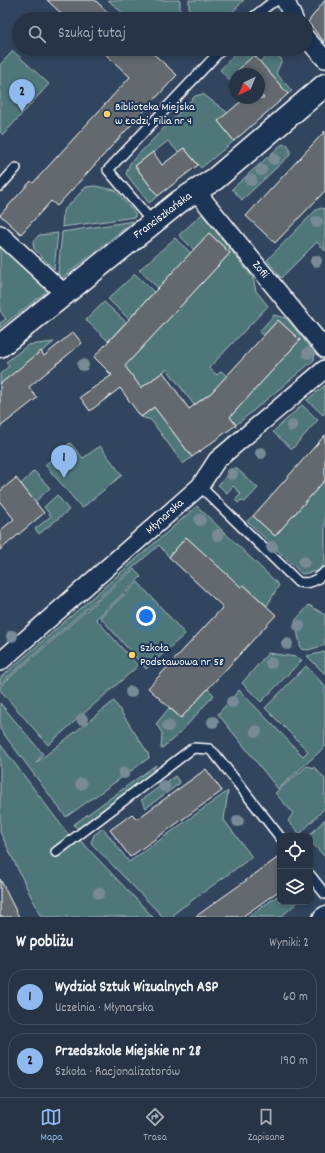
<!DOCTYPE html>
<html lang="pl">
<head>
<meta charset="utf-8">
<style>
  body { margin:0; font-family:Dekko,sans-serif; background:#2e3c4d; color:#f1f3f6 }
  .controls { position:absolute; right:12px; bottom:12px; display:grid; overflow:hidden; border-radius:8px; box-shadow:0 2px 6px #0003 }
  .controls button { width:36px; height:36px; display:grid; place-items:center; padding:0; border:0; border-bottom:1px solid #424f5f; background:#263446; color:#f1f3f6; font:20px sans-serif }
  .compass { position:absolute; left:229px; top:68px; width:36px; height:36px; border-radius:50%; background:#263446; box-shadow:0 2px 6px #0003; rotate:223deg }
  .you { position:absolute; left:146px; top:616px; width:14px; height:14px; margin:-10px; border:3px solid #fff; border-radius:50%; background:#1a73e8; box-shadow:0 0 0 6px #1a73e833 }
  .badge { display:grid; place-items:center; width:26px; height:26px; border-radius:50%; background:#90b9f0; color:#111; font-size:13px; font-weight:700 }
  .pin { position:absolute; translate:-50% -33px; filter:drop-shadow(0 1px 2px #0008) }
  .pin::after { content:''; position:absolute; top:21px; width:14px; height:12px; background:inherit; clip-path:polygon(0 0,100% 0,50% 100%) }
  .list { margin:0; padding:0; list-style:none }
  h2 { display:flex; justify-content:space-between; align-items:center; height:52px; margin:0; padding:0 16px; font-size:17px }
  h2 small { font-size:13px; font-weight:400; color:#a4aab3 }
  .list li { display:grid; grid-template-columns:26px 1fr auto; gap:12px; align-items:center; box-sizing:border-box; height:56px; margin:0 8px 8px; padding:0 8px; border:1px solid #424f5f; border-radius:16px }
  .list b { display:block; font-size:15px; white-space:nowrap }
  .list p { margin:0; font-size:13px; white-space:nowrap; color:#a4aab3 }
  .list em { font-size:13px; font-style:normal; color:#a4aab3 }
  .icon { flex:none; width:22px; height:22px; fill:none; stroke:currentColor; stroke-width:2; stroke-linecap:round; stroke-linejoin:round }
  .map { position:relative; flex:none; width:325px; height:917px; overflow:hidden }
  .search { position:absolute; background:#263446; box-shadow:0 2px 6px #0003; left:12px; right:12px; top:12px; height:44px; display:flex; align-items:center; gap:10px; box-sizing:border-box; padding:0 14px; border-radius:22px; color:#a4aab3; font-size:15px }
  .sheet { height:180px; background:#263446 }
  nav { display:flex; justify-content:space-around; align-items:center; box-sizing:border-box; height:56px; border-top:1px solid #424f5f; background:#263446; font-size:11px; color:#a4aab3 }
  nav a { display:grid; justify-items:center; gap:2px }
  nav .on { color:#90b9f0 }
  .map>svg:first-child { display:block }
  .green { fill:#50777a; stroke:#a8bbbc }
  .building { fill:#63696e; stroke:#fff }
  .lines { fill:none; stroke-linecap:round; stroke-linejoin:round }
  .service-casing { stroke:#fff; stroke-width:12 }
  .minor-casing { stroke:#fff; stroke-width:20 }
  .tertiary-casing { stroke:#fff; stroke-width:25 }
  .service { stroke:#1d3557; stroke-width:9 }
  .minor { stroke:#1d3557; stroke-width:17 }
  .tertiary { stroke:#1d3557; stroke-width:22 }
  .tree { fill:#778a96 }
  .poi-dot { fill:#ffd166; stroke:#1d3557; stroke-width:1.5 }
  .labels { text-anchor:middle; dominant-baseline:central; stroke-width:4; stroke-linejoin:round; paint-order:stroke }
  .poi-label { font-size:12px; fill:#fff; stroke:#1d3557; text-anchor:start }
  .street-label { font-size:12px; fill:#fff; stroke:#1d3557 }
</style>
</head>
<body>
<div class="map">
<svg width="325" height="917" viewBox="0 0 325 917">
  <rect width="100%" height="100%" fill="#32455e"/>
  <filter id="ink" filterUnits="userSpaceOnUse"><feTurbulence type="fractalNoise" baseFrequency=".025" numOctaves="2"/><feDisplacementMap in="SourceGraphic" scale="8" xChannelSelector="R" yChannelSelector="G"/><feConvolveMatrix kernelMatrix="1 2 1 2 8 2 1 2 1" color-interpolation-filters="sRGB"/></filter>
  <g filter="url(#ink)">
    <g class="green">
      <polygon points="108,0 180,0 180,19 129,19"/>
      <polygon points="189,0 244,0 226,19 189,19"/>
      <polygon points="240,49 261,49 239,70 242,74 235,74 235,86 220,70"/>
      <polygon points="273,50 282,60 276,73 292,91 288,94 272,76 247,74"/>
      <polygon points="13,51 49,84 3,135 0,132 0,65"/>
      <polygon points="203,94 228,113 218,121 234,141 201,168 184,148 178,152 168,141 135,166 158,196 149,203 126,174 130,163 195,96"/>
      <polygon points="285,144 288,145 290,149 290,155 242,200 232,189 281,145"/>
      <polygon points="95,186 115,190 135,213 135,217 62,227 63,211 86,187"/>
      <polygon points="321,208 325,209 325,251 317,242 281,278 267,260 316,210"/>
      <polygon points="202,214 253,278 256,291 268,306 209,368 217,375 221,371 227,376 211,393 194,405 167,369 141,388 116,383 106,369 113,362 131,359 230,253 209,233 194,250 179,235"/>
      <polygon points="134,221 62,278 58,273 62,232"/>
      <polygon points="58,233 54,269 34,249 33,242 39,235"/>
      <polygon points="175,238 191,253 158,288 139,270"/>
      <polygon points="0,241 45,285 48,290 0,328 0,323 6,319 0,311"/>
      <polygon points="135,274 154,292 129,319 108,299"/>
      <polygon points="104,302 126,322 108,341 86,320"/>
      <polygon points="274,315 286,318 315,353 314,360 236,425 230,417 300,340 278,320 264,336 259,332"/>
      <polygon points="54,342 0,384 0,374 9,366 6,362 28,345"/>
      <polygon points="325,385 325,413 323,415 307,400"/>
      <polygon points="174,393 187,410 168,425 192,457 183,464 151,420 141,417"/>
      <polygon points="302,405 318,420 292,449 273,432"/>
      <polygon points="70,443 83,458 100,446 122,475 82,508 45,465"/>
      <polygon points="235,467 258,488 245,502 241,500 238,503 235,500 241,494 233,486 227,493 218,485"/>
      <polygon points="34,471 50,488 35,502 21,484"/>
      <polygon points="325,480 325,563 318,571 302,574 247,521 253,516 275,536"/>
      <polygon points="57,495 69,510 39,534 35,529 51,516 44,507"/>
      <polygon points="197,506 279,585 267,606 244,585 240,588 186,537 169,557 159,545 0,684 0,678"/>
      <polygon points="134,569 141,577 96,619 138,666 48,745 6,697 0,690 0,686"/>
      <polygon points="138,582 185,634 146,669 100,617"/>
      <polygon points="309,605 325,615 325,645 308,650 301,649 295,621"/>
      <polygon points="325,652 325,674 307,656"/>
      <polygon points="268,653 296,657 302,660 261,702 242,683"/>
      <polygon points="306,666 325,686 325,747 278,789 218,714 239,690 303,756 308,751 265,708"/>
      <polygon points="208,689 214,695 179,734 161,749 162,733 156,724 169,708 181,718"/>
      <polygon points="114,701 148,753 149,758 66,817 0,729 0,703 43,754 36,763"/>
      <polygon points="0,744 68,834 80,840 153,917 41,917 0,832"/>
      <polygon points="156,765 150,777 79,829 73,825"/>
      <polygon points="307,766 315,768 325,779 325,808 300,834 288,821 293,813 275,793"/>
      <polygon points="175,776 180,783 146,808 141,800"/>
      <polygon points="228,791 224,820 252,857 176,912 173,917 163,917 91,843 94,835 103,828 129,862"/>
      <polygon points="325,819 325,857 310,841 309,836"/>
      <polygon points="280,894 280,902 298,902 281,917 248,917"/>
    </g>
    <g class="building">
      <polygon points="47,0 95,0 115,19 67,19"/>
      <polygon points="325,0 325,43 308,22"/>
      <polygon points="100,49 148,49 177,75 57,206 51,201 21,234 0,215 31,181 33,183 130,77"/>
      <polygon points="254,55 288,94 234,141 218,121 245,98 264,98 259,92 259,74 242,74 238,70"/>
      <polygon points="325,131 325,191 275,243 246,216"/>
      <polygon points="184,148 198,165 158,196 135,166 153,152 162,165"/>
      <polygon points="209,233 230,253 125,366 141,388 163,372 189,409 211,393 278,320 300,340 230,417 236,425 192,457 154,407 141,417 120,388 90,411 80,397 112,375 94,357"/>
      <polygon points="73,332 82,343 29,387 37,398 0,427 0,384 41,351 44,356"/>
      <polygon points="325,435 325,480 275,536 253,516"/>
      <polygon points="16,478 44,513 0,550 0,531 14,519 0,502 0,491"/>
      <polygon points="186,537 241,587 244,585 276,615 181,718 148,688 223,607 169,557"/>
      <polygon points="206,769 222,791 130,857 110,830 132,814 137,819"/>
      <polygon points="280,856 280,890 242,917 195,917"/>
      <polygon points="0,879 19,917 0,917"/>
    </g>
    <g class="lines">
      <g class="service-casing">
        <g id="service">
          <polyline points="251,19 270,4 278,0"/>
          <polyline points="0,186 16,168"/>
          <polyline points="153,223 108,170 222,49"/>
          <path d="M200 486 298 582C310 585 317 580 325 572"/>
          <polyline points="56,852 193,748 209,749 215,754 280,837"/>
          <polyline points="310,875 325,894"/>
        </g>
      </g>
      <g class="minor-casing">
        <g id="minor">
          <polyline points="285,0 294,19"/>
          <polyline points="306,38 325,59"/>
          <polyline points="196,191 325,349"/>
          <polyline points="0,234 65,294"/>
          <polyline points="0,662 200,486 217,460 325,369"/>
          <polyline points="322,917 325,915"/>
        </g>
      </g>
      <g class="tertiary-casing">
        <polyline id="tertiary" points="0,346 180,201 215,179 325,85"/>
      </g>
      <use href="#service" class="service"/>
      <use href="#minor" class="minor"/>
      <use href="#tertiary" class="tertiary"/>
    </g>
    <g class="tree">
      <circle cx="274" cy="159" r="6"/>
      <circle cx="261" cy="170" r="6"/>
      <circle cx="251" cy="180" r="6"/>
      <circle cx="317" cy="222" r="6"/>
      <circle cx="316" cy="261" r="6"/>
      <circle cx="308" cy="353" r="6"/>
      <circle cx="83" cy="365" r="6"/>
      <circle cx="292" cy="426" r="6"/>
      <circle cx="261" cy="453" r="6"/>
      <circle cx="232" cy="474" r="6"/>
      <circle cx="200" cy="520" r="6"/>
      <circle cx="218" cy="535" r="6"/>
      <circle cx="272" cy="547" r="6"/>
      <circle cx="304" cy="562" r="6"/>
      <circle cx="299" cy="626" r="6"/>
      <circle cx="12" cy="636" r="6"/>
      <circle cx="287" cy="644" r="6"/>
      <circle cx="271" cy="663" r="6"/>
      <circle cx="131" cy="692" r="6"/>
      <circle cx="232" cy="702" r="6"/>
      <circle cx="82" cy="719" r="6"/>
      <circle cx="213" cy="722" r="6"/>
      <circle cx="168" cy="726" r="6"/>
      <circle cx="256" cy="731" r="6"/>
      <circle cx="124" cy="773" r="6"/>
      <circle cx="81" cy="784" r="6"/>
      <circle cx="164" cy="786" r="6"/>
      <circle cx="238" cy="821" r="6"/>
      <circle cx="99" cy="893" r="6"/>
    </g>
  </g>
  <g class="poi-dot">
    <circle cx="107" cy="114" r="4"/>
    <circle cx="132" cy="655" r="4"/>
  </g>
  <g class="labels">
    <g class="poi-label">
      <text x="115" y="107">Biblioteka Miejska<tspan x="115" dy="14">w Łodzi, Filia nr 4</tspan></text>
      <text x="140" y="648">Szkoła<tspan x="140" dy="14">Podstawowa nr 58</tspan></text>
    </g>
    <g class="street-label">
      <text transform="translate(163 216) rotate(-37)">Franciszkańska</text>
      <text transform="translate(260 270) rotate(50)">Zofii</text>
      <text transform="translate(165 517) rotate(-42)">Młynarska</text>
    </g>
  </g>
</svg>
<div class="controls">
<button><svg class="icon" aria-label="locate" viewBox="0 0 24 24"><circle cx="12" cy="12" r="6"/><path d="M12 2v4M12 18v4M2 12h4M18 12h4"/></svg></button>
<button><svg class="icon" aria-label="layers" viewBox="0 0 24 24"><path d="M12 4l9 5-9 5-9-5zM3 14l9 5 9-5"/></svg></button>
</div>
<svg class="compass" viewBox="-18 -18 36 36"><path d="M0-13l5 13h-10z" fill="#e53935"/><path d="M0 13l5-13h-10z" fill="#a4aab3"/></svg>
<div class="you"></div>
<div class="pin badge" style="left:64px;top:478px">1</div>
<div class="pin badge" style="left:22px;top:112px">2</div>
<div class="search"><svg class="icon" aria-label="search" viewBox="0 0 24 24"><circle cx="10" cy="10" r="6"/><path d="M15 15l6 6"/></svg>Szukaj tutaj</div>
</div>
<section class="sheet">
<h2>W pobliżu<small>Wyniki: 2</small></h2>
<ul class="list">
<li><span class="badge">1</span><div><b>Wydział Sztuk Wizualnych ASP</b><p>Uczelnia · Młynarska</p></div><em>60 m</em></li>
<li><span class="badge">2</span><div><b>Przedszkole Miejskie nr 28</b><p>Szkoła · Racjonalizatorów</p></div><em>190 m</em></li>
</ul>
</section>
<nav>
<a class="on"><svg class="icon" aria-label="map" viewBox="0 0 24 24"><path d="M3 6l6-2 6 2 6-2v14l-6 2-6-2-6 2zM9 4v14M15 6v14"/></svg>Mapa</a>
<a><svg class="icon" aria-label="directions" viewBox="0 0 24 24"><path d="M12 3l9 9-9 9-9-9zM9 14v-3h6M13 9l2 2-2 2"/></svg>Trasa</a>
<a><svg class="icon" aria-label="saved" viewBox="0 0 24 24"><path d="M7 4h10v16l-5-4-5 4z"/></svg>Zapisane</a>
</nav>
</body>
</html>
